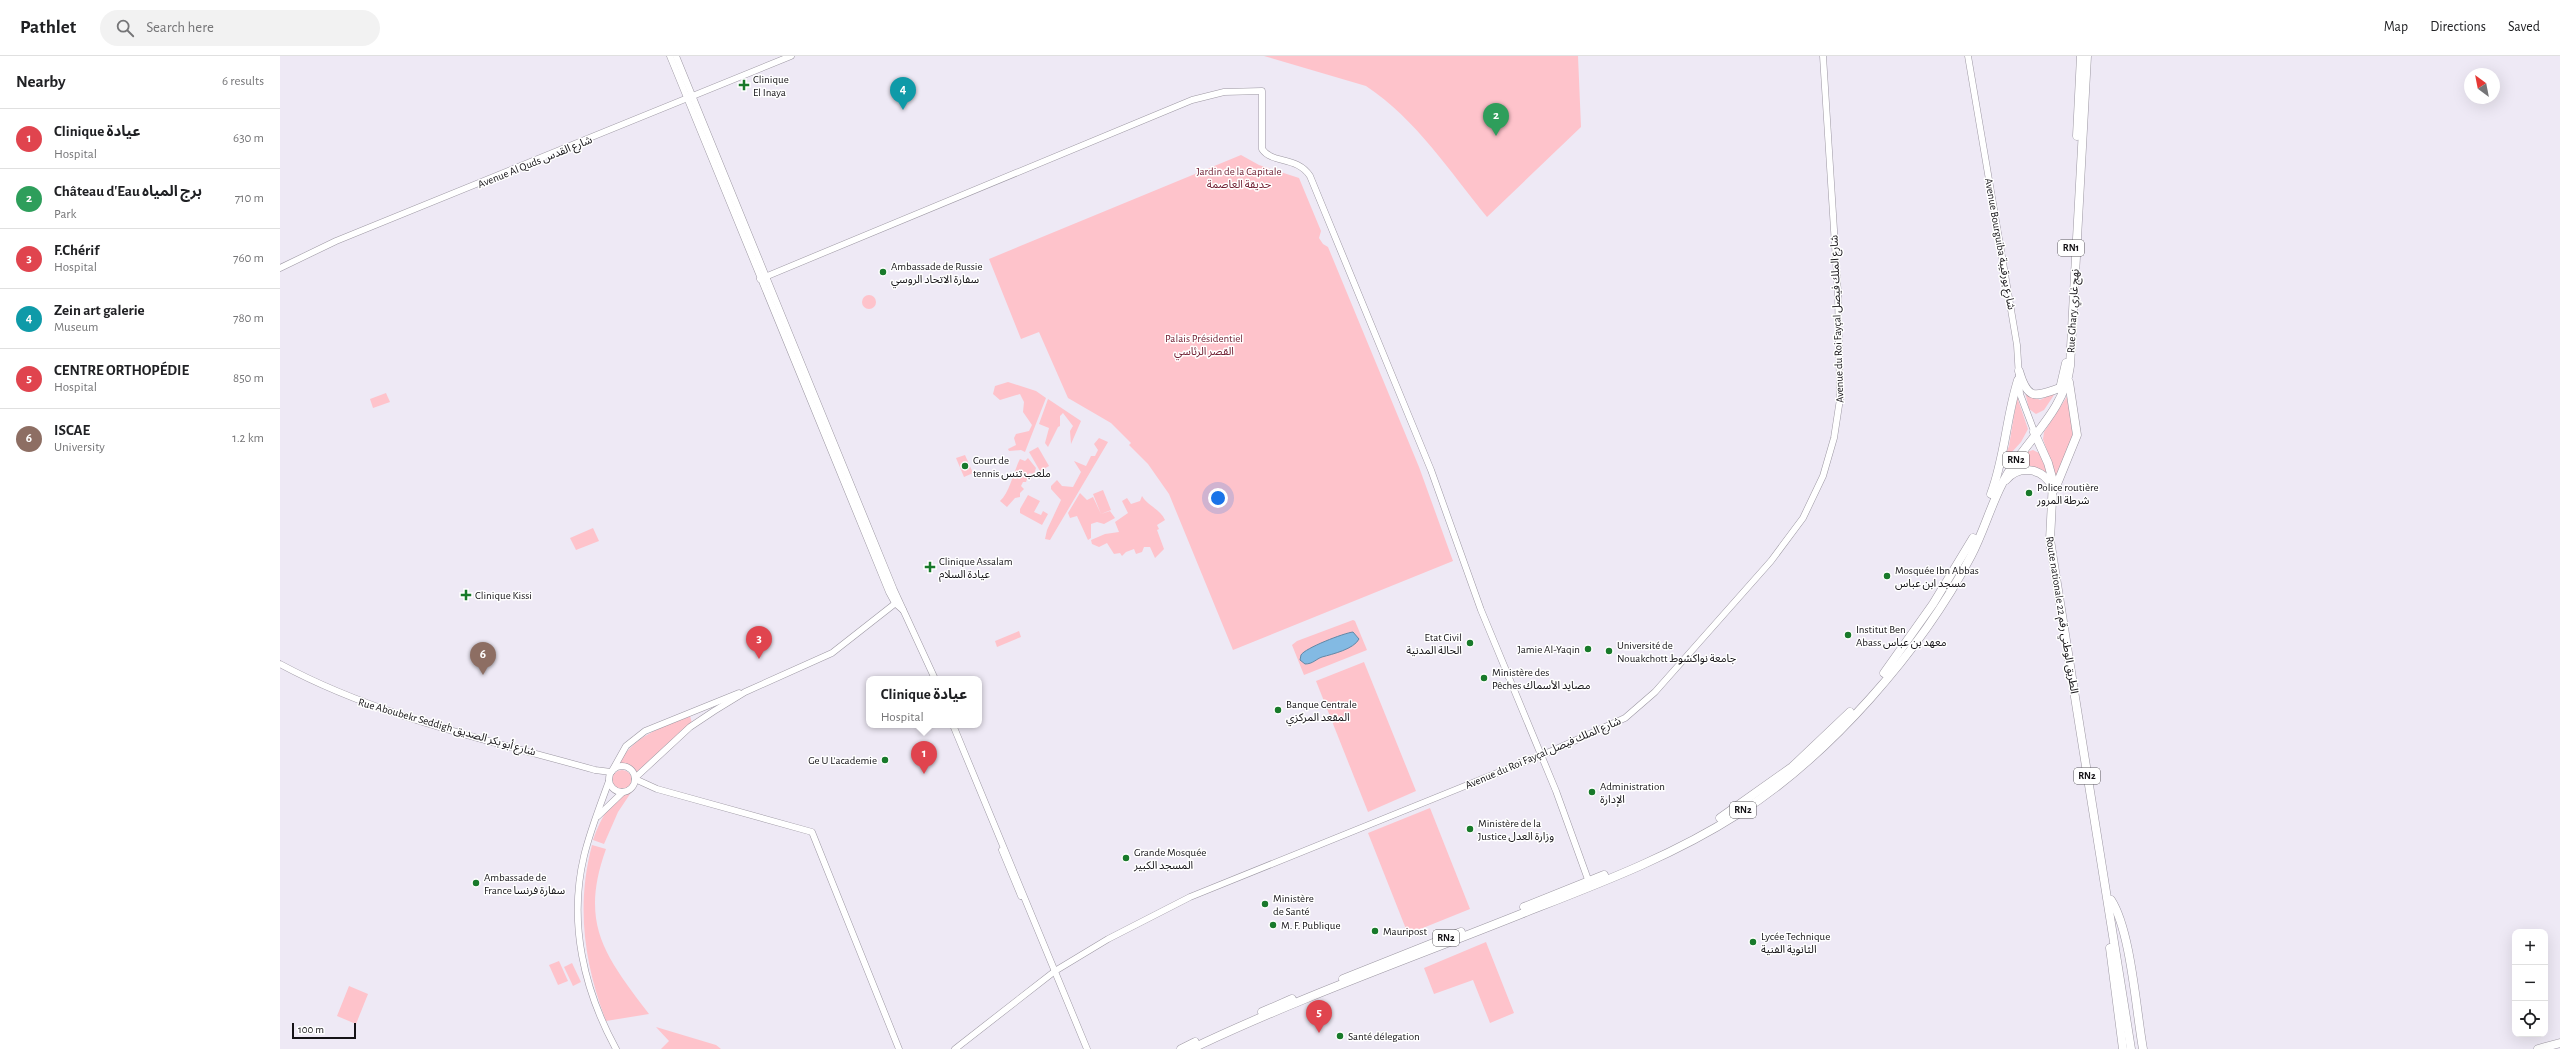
<!DOCTYPE html>
<html lang="en">
<head>
<meta charset="utf-8">
<style>
  body { margin:0; font-family:"Alegreya Sans","Noto Sans Arabic",sans-serif; background:#f2f2f2; color:#202124 }
  .controls { position:absolute; right:12px; bottom:12px; display:grid; overflow:hidden; border-radius:8px; box-shadow:0 4px 16px #0002 }
  .controls button { width:36px; height:36px; display:grid; place-items:center; padding:0; border:0; border-bottom:1px solid #e0e0e0; background:#fff; color:#202124; font:20px sans-serif }
  .compass { position:absolute; left:2184px; top:12px; width:36px; height:36px; border-radius:50%; background:#fff; box-shadow:0 4px 16px #0002; rotate:328deg }
  .scale { position:absolute; left:12px; bottom:10px; width:64px; box-sizing:border-box; padding-left:4px; border:2px solid #141216; border-top:0; font-size:11px; line-height:14px; white-space:nowrap; color:#141216; -webkit-text-stroke:3px #fff; paint-order:stroke }
  .you { position:absolute; left:938px; top:442px; width:14px; height:14px; margin:-10px; border:3px solid #fff; border-radius:50%; background:#1a73e8; box-shadow:0 0 0 6px #1a73e833 }
  .badge { display:grid; place-items:center; width:26px; height:26px; border-radius:50%; background:#b45309; color:#fff; font-size:13px; font-weight:700 }
  .pin { position:absolute; translate:-50% -33px; filter:drop-shadow(0 1px 2px #0008) }
  .pin::after { content:''; position:absolute; top:21px; width:14px; height:12px; background:inherit; clip-path:polygon(0 0,100% 0,50% 100%) }
  .popup { position:absolute; left:586px; top:620px; width:116px; height:52px; box-sizing:border-box; display:grid; place-content:center; border-radius:8px; background:#fff; filter:drop-shadow(0 1px 3px #0005); font-size:13px; white-space:nowrap; color:#757577 }
  .popup b { font-size:15px; color:#202124 }
  .popup::after { content:''; position:absolute; left:50%; top:100%; margin-left:-8px; border:8px solid transparent; border-top-color:#fff }
  .list { margin:0; padding:0; list-style:none }
  h2 { display:flex; justify-content:space-between; align-items:center; height:52px; margin:0; padding:0 16px; font-size:17px }
  h2 small { font-size:13px; font-weight:400; color:#757577 }
  .list li { display:grid; grid-template-columns:26px 1fr auto; gap:12px; align-items:center; box-sizing:border-box; height:60px; padding:0 16px; border-top:1px solid #e0e0e0 }
  .list b { display:block; font-size:15px; white-space:nowrap }
  .list p { margin:0; font-size:13px; white-space:nowrap; color:#757577 }
  .list em { font-size:13px; font-style:normal; color:#757577 }
  .icon { flex:none; width:22px; height:22px; fill:none; stroke:currentColor; stroke-width:2; stroke-linecap:round; stroke-linejoin:round }
  .map { position:relative; flex:none; width:2280px; height:993px; overflow:hidden }
  header { display:flex; align-items:center; gap:24px; box-sizing:border-box; height:56px; padding:0 20px; background:#fff; border-bottom:1px solid #e0e0e0 }
  header strong { font-size:19px }
  nav { display:flex; gap:22px; margin-inline-start:auto; font-size:14px }
  .search { width:280px; height:36px; background:#f2f2f2; display:flex; align-items:center; gap:10px; box-sizing:border-box; padding:0 14px; border-radius:22px; color:#757577; font-size:15px }
  main { display:flex }
  aside { flex:1; background:#fff }
  .map>svg:first-child { display:block }
  .green { fill:#fec3cb }
  .water { fill:#83bae3; stroke:#6288a6 }
  .lines { fill:none; stroke-linecap:round; stroke-linejoin:round }
  .secondary-casing { stroke:#9c97a2; stroke-width:7 }
  .highway-casing { stroke:#9c97a2; stroke-width:9 }
  .secondary { stroke:#fff; stroke-width:6 }
  .highway { stroke:#fff; stroke-width:8 }
  .poi-dot { fill:#18792a; stroke:#fff; stroke-width:1.5 }
  .labels { text-anchor:middle; dominant-baseline:central; stroke-width:3; stroke-linejoin:round; paint-order:stroke }
  .shield { fill:#fff; stroke:#5a595c; stroke-width:1 }
  .shield-label { font-size:10px; font-weight:bold; fill:#141216 }
  .poi-label { font-size:11px; fill:#141216; stroke:#fff; text-anchor:start }
  .street-label { font-size:11px; fill:#141216; stroke:#fff }
  .park-label { font-size:11px; fill:#712134; stroke:#fff }
</style>
</head>
<body>
<header>
<strong>Pathlet</strong>
<div class="search"><svg class="icon" aria-label="search" viewBox="0 0 24 24"><circle cx="10" cy="10" r="6"/><path d="M15 15l6 6"/></svg>Search here</div>
<nav><a>Map</a><a>Directions</a><a>Saved</a></nav>
</header>
<main>
<aside>
<h2>Nearby<small>6 results</small></h2>
<ul class="list">
<li><span class="badge" style="background:#e0444e">1</span><div><b>Clinique عيادة</b><p>Hospital</p></div><em>630 m</em></li>
<li><span class="badge" style="background:#2e9e5b">2</span><div><b>Château d'Eau برج المياه</b><p>Park</p></div><em>710 m</em></li>
<li><span class="badge" style="background:#e0444e">3</span><div><b>F.Chérif</b><p>Hospital</p></div><em>760 m</em></li>
<li><span class="badge" style="background:#0f9aa8">4</span><div><b>Zein art galerie</b><p>Museum</p></div><em>780 m</em></li>
<li><span class="badge" style="background:#e0444e">5</span><div><b>CENTRE ORTHOPÉDIE</b><p>Hospital</p></div><em>850 m</em></li>
<li><span class="badge" style="background:#8d6e63">6</span><div><b>ISCAE</b><p>University</p></div><em>1.2 km</em></li>
</ul>
</aside>
<div class="map">
<svg width="2280" height="993" viewBox="0 0 2280 993">
  <rect width="100%" height="100%" fill="#eee9f5"/>
  <g class="green">
    <path d="M984 0H1298L1301 71 1207 161C1170 116 1136 63 1086 30Z"/>
    <polygon points="961,99 979,109 1019,122 1041,175 1039,182 1043,188 1048,191 1139,411 1173,505 953,594 889,438 868,408 849,389 851,387 831,367 788,342 759,276 741,283 709,203"/>
    <circle cx="589" cy="246" r="7"/>
    <polygon points="728,326 756,335 766,342 745,396 741,394 729,395 728,393 736,389 734,382 736,378 749,375 752,369 743,356 744,346 740,338 720,344 713,338 715,330"/>
    <polygon points="1745,336 1760,344 1776,336 1764,354 1756,358 1749,353"/>
    <polygon points="106,337 110,346 93,352 90,343"/>
    <polygon points="1788,339 1793,382 1776,421 1763,383 1764,376"/>
    <polygon points="1737,341 1748,373 1741,386 1723,406 1729,390"/>
    <polygon points="768,343 801,365 791,388 790,375 793,370 783,357 780,360 780,370 778,371 768,391 765,387 769,372 759,368"/>
    <polygon points="819,382 828,386 770,484 765,483 767,474 781,444 771,433 771,430 777,424 782,430 793,431 801,416 794,405 806,410 811,400 815,400 818,394 814,388"/>
    <polygon points="758,391 769,410 760,415 749,396"/>
    <polygon points="1753,394 1761,398 1769,421 1733,414 1747,396"/>
    <polygon points="685,399 693,417 684,421 676,402"/>
    <path d="M748 402 756 412 754 418 749 417 746 426H743L741 430 744 433 740 437V441L735 442 727 451 720 445C730 436 734 414 740 403L745 405Z"/>
    <polygon points="823,434 831,454 821,458 830,455 835,462 824,468 817,466 811,468 811,482 808,484 797,460 790,462 788,457 800,437 807,444 813,441 821,458 813,438"/>
    <polygon points="748,439 760,445 754,456 761,459 763,455 768,458 762,469 740,457 740,453"/>
    <path d="M862 440C868 450 880 453 885 464L877 469 879 473 877 474 884 493 875 502 870 491H864L862 496 856 498 854 493 846 496 842 500 840 497 834 498 827 487 819 491 812 488 811 484 825 478 839 476 835 466 848 457 842 445 847 442 851 448 860 445Z"/>
    <polygon points="313,472 319,485 296,494 290,482"/>
    <polygon points="1073,564 1075,565 1087,594 1024,619 1012,589 1017,585"/>
    <polygon points="739,575 741,581 717,591 715,585"/>
    <polygon points="1084,606 1136,735 1088,756 1036,625"/>
    <path d="M410 660 412 667 359 718 350 709 338 708C356 678 379 673 410 660Z"/>
    <circle cx="342" cy="724" r="10"/>
    <path d="M352 735 338 756 324 788 313 784C321 762 329 745 352 735Z"/>
    <polygon points="1150,752 1190,853 1128,878 1088,777"/>
    <path d="M312 789 326 793C299 868 325 900 369 958L326 965C304 907 296 850 312 789Z"/>
    <polygon points="1206,886 1234,957 1210,967 1193,924 1154,938 1144,912"/>
    <polygon points="279,905 288,925 278,929 269,909"/>
    <polygon points="292,907 301,926 293,930 284,911"/>
    <polygon points="69,930 88,938 76,968 57,960"/>
    <polygon points="376,971 436,989 441,993 381,993 389,985"/>
  </g>
  <path class="water" d="M1073 576 1079 583C1074 593 1053 598 1042 601 1036 603 1033 608 1025 608L1020 604 1021 599C1025 592 1064 577 1073 576Z"/>
  <g class="lines">
    <g class="secondary-casing">
      <g id="secondary">
        <polyline points="390,0 609,536 615,547 623,554"/>
        <polyline points="396,0 614,534 655,623"/>
        <polyline points="1688,0 1737,289 1740,338 1754,375"/>
        <polyline points="0,212 56,185 511,0"/>
        <path d="M480 223 912 44 944 36 982 35V93C992 108 1017 100 1030 120L1151 414 1201 554 1276 735 1310 829"/>
        <path d="M0 608C98 661 209 684 315 714L331 716"/>
        <polyline points="673,669 807,993"/>
        <circle cx="342" cy="723" r="13"/>
        <polyline points="332,715 346,690 365,675 459,637"/>
        <polyline points="355,722 410,671 434,655 465,636 552,597 617,546"/>
        <polyline points="355,723 377,733 532,776 619,993"/>
        <path d="M329 725C320 750 310 775 304 800 288 867 304 934 336 993"/>
        <polyline points="318,760 343,736"/>
        <polyline points="722,794 741,840"/>
        <polyline points="675,993 775,915 828,883 910,841 1274,694 1345,662 1375,636 1491,505 1523,462 1543,420 1554,382 1560,343 1558,237 1543,0"/>
      </g>
    </g>
    <g class="highway-casing">
      <g id="highway">
        <polyline points="1797,80 1801,0"/>
        <path d="M1739 315C1748 346 1756 340 1780 332L1784 333"/>
        <polyline points="1780,333 1786,307"/>
        <polyline points="1754,376 1768,407 1773,425 1770,484 1851,993"/>
        <path d="M1726 424C1739 408 1764 412 1772 431"/>
        <polyline points="1775,433 1797,379 1789,326"/>
        <path d="M1711 438C1725 401 1726 362 1738 324"/>
        <polyline points="1604,617 1653,548 1693,482"/>
        <polyline points="1440,762 1512,711 1570,656"/>
        <path d="M1831 844C1851 875 1856 954 1863 993"/>
        <polyline points="1244,851 1324,819"/>
        <polyline points="1830,892 1843,993"/>
        <polyline points="1063,923 1181,876"/>
        <polyline points="982,956 1012,943"/>
        <polyline points="901,993 915,986"/>
        <path d="M911 993C1018 942 1131 902 1241 858 1315 829 1391 801 1458 758 1549 700 1641 595 1691 500 1703 477 1710 452 1721 430 1741 387 1784 359 1790 310L1807 0"/>
        <polyline points="2258,993 2280,987"/>
      </g>
    </g>
    <use href="#secondary" class="secondary"/>
    <use href="#highway" class="highway"/>
  </g>
  <g class="poi-dot">
    <path d="M462 23h4v4h4v4h-4v4h-4v-4h-4v-4h4z"/>
    <circle cx="603" cy="216" r="4"/>
    <circle cx="685" cy="410" r="4"/>
    <circle cx="1749" cy="437" r="4"/>
    <path d="M648 505h4v4h4v4h-4v4h-4v-4h-4v-4h4z"/>
    <circle cx="1607" cy="520" r="4"/>
    <path d="M184 533h4v4h4v4h-4v4h-4v-4h-4v-4h4z"/>
    <circle cx="1568" cy="579" r="4"/>
    <circle cx="1190" cy="587" r="4"/>
    <circle cx="1308" cy="593" r="4"/>
    <circle cx="1329" cy="595" r="4"/>
    <circle cx="1204" cy="622" r="4"/>
    <circle cx="998" cy="654" r="4"/>
    <circle cx="605" cy="704" r="4"/>
    <circle cx="1312" cy="736" r="4"/>
    <circle cx="1190" cy="773" r="4"/>
    <circle cx="846" cy="802" r="4"/>
    <circle cx="196" cy="827" r="4"/>
    <circle cx="985" cy="848" r="4"/>
    <circle cx="993" cy="869" r="4"/>
    <circle cx="1095" cy="875" r="4"/>
    <circle cx="1473" cy="886" r="4"/>
    <circle cx="1060" cy="980" r="4"/>
  </g>
  <g class="labels">
    <g class="shield">
      <rect x="1778" y="184" width="26" height="16" rx="3"/>
      <rect x="1723" y="396" width="26" height="16" rx="3"/>
      <rect x="1794" y="712" width="26" height="16" rx="3"/>
      <rect x="1450" y="746" width="26" height="16" rx="3"/>
      <rect x="1153" y="874" width="26" height="16" rx="3"/>
    </g>
    <g class="shield-label">
      <text x="1791" y="192">RN1</text>
      <text x="1736" y="404">RN2</text>
      <text x="1807" y="720">RN2</text>
      <text x="1463" y="754">RN2</text>
      <text x="1166" y="882">RN2</text>
    </g>
    <g class="poi-label">
      <text x="473" y="23">Clinique<tspan x="473" dy="13">El Inaya</tspan></text>
      <text x="611" y="210">Ambassade de Russie<tspan x="611" dy="13">سفارة الاتحاد الروسي</tspan></text>
      <text x="693" y="404">Court de<tspan x="693" dy="13">tennis ملعب تنس</tspan></text>
      <text x="1757" y="431">Police routière<tspan x="1757" dy="13">شرطة المرور</tspan></text>
      <text x="659" y="505">Clinique Assalam<tspan x="659" dy="13">عيادة السلام</tspan></text>
      <text x="1615" y="514">Mosquée Ibn Abbas<tspan x="1615" dy="13">مسجد ابن عباس</tspan></text>
      <text x="195" y="539">Clinique Kissi</text>
      <text x="1576" y="573">Institut Ben<tspan x="1576" dy="13">Abass معهد بن عباس</tspan></text>
      <text x="1182" y="581" text-anchor="end">Etat Civil<tspan x="1182" dy="13">الحالة المدنية</tspan></text>
      <text x="1337" y="589">Université de<tspan x="1337" dy="13">Nouakchott جامعة نواكشوط</tspan></text>
      <text x="1300" y="593" text-anchor="end">Jamie Al-Yaqin</text>
      <text x="1212" y="616">Ministère des<tspan x="1212" dy="13">Pêches مصايد الأسماك</tspan></text>
      <text x="1006" y="648">Banque Centrale<tspan x="1006" dy="13">المقعد المركزي</tspan></text>
      <text x="597" y="704" text-anchor="end">Ge U L'academie</text>
      <text x="1320" y="730">Administration<tspan x="1320" dy="13">الإدارة</tspan></text>
      <text x="1198" y="767">Ministère de la<tspan x="1198" dy="13">Justice وزارة العدل</tspan></text>
      <text x="854" y="796">Grande Mosquée<tspan x="854" dy="13">المسجد الكبير</tspan></text>
      <text x="204" y="821">Ambassade de<tspan x="204" dy="13">France سفارة فرنسا</tspan></text>
      <text x="993" y="842">Ministère<tspan x="993" dy="13">de Santé</tspan></text>
      <text x="1001" y="869">M. F. Publique</text>
      <text x="1103" y="875">Mauripost</text>
      <text x="1481" y="880">Lycée Technique<tspan x="1481" dy="13">الثانوية الفنية</tspan></text>
      <text x="1068" y="980">Santé délegation</text>
    </g>
    <g class="street-label">
      <text transform="translate(255 106) rotate(-22)">Avenue Al Quds شارع القدس</text>
      <text transform="translate(1720 188) rotate(80)">Avenue Bourguiba شارع بورقيبة</text>
      <text transform="translate(1793 255) rotate(-87)">Rue Ghary نهج غاري</text>
      <text transform="translate(1557 263) rotate(-92)">Avenue du Roi Fayçal شارع الملك فيصل</text>
      <text transform="translate(1782 559) rotate(81)">Route nationale 22 الطريق الوطني رقم</text>
      <text transform="translate(167 671) rotate(16)">Rue Aboubekr Seddigh شارع أبو بكر الصديق</text>
      <text transform="translate(1263 697) rotate(-23)">Avenue du Roi Fayçal شارع الملك فيصل</text>
    </g>
    <g class="park-label">
      <text x="959" y="115">Jardin de la Capitale<tspan x="959" dy="13">حديقة العاصمة</tspan></text>
      <text x="924" y="282">Palais Présidentiel<tspan x="924" dy="13">القصر الرئاسي</tspan></text>
    </g>
  </g>
</svg>
<div class="controls">
<button>+</button>
<button>−</button>
<button><svg class="icon" aria-label="locate" viewBox="0 0 24 24"><circle cx="12" cy="12" r="6"/><path d="M12 2v4M12 18v4M2 12h4M18 12h4"/></svg></button>
</div>
<svg class="compass" viewBox="-18 -18 36 36"><path d="M0-13l5 13h-10z" fill="#e53935"/><path d="M0 13l5-13h-10z" fill="#757577"/></svg>
<div class="scale">100 m</div>
<div class="you"></div>
<div class="pin badge" style="left:644px;top:718px;background:#e0444e">1</div>
<div class="popup"><b>Clinique عيادة</b>Hospital</div>
<div class="pin badge" style="left:1216px;top:80px;background:#2e9e5b">2</div>
<div class="pin badge" style="left:479px;top:603px;background:#e0444e">3</div>
<div class="pin badge" style="left:623px;top:54px;background:#0f9aa8">4</div>
<div class="pin badge" style="left:1039px;top:977px;background:#e0444e">5</div>
<div class="pin badge" style="left:203px;top:619px;background:#8d6e63">6</div>
</div>
</main>
</body>
</html>
